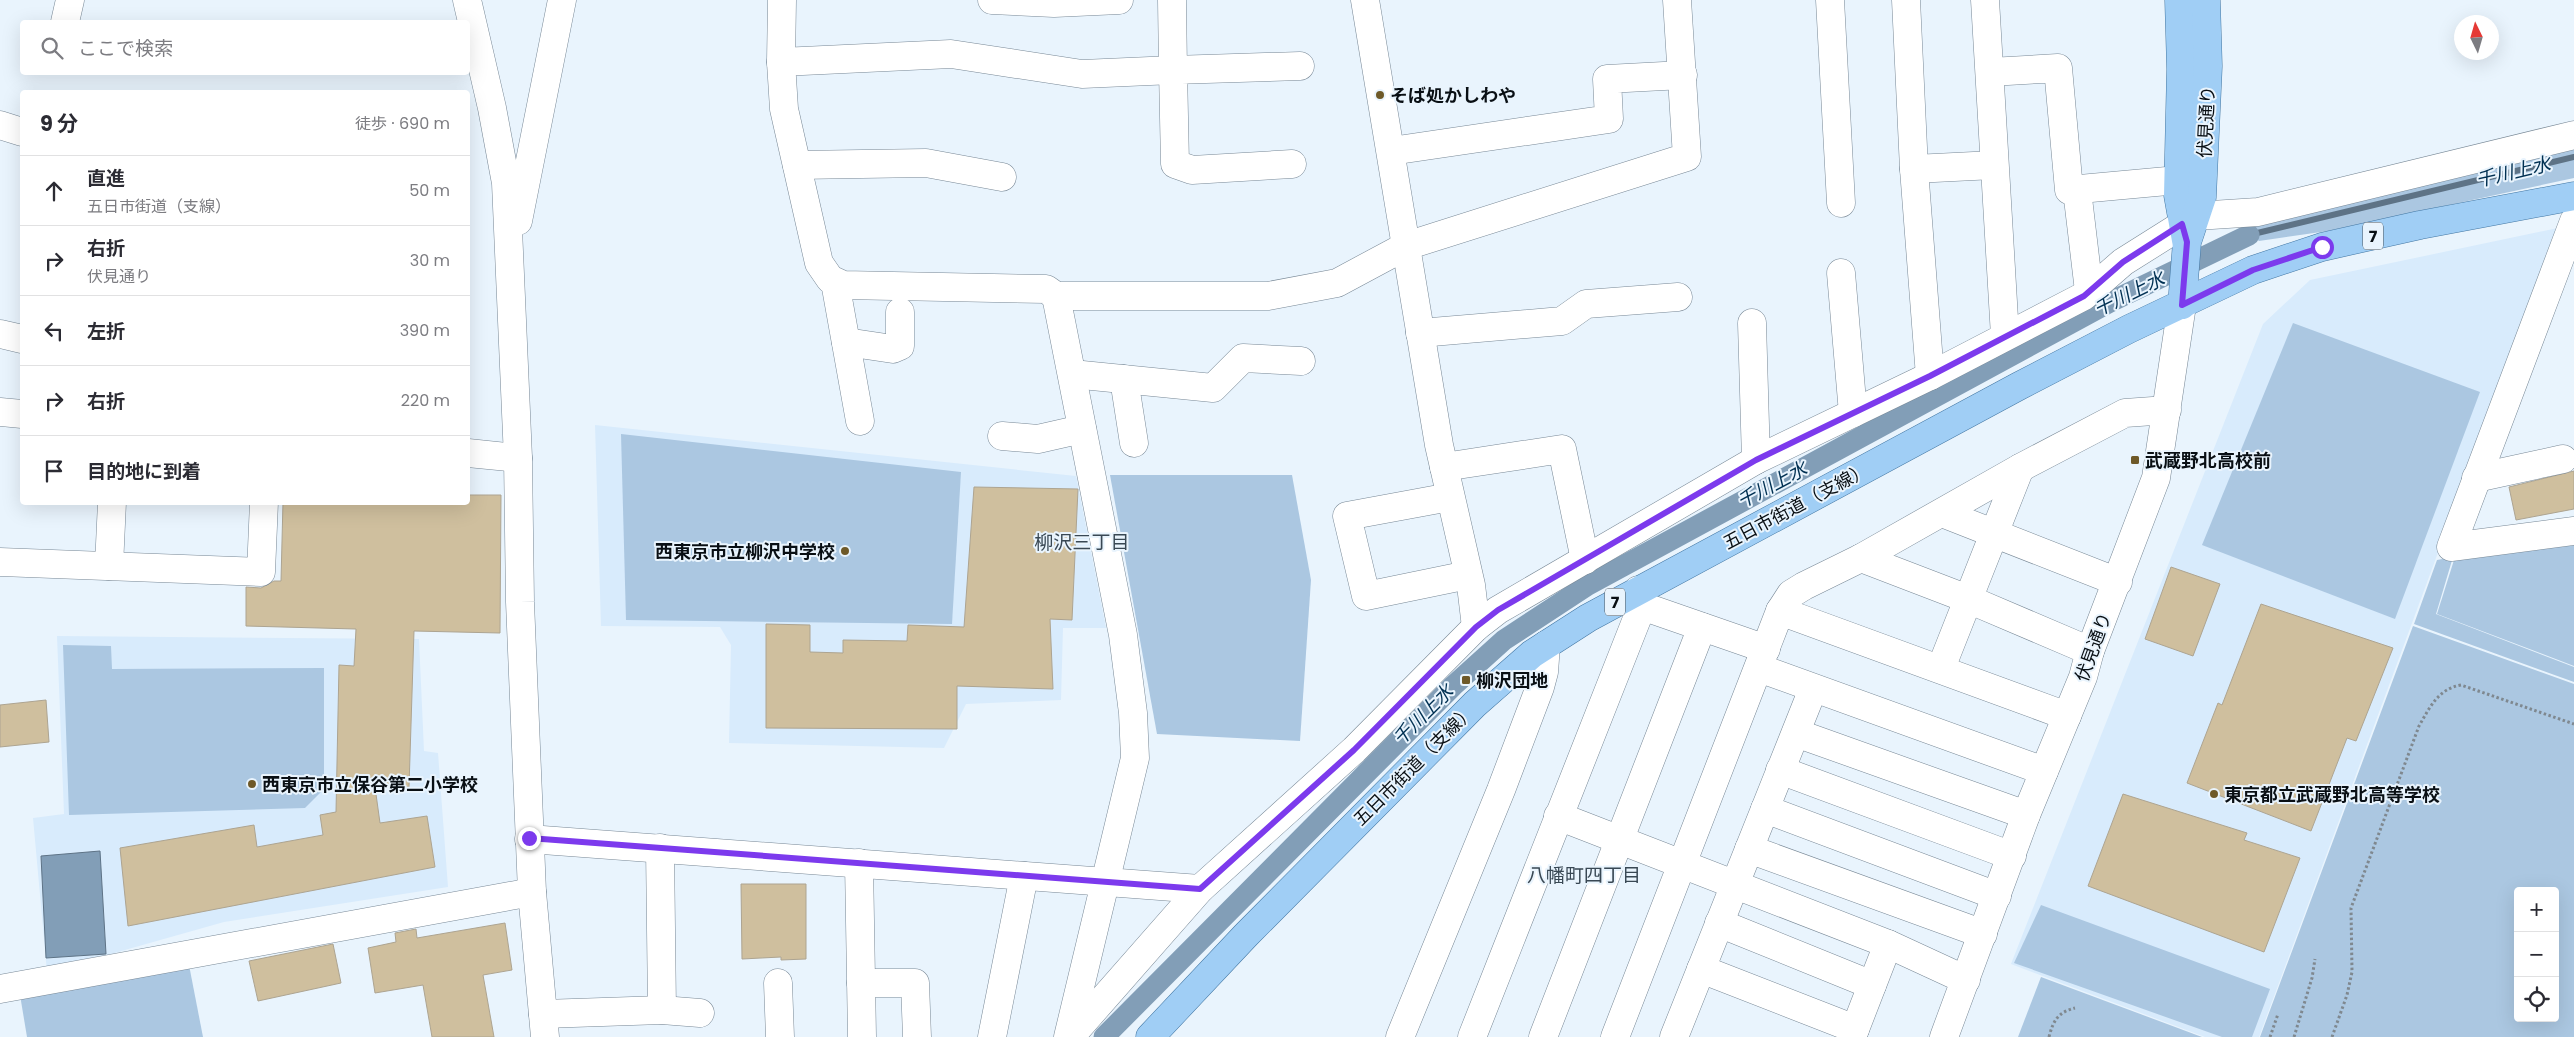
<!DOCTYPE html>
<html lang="ja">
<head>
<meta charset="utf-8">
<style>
  body { margin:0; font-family:Poppins,"Noto Sans JP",sans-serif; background:#f2f2f3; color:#2b2b33 }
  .controls { position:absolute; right:15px; bottom:15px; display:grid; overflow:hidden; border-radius:5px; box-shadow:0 5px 20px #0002 }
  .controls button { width:45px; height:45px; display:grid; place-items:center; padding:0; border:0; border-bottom:1px solid #e1e1e2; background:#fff; color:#2b2b33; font:25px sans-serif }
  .compass { position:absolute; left:2454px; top:15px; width:45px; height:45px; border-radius:50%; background:#fff; box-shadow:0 5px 20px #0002; rotate:355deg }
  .stop { position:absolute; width:15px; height:15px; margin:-11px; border:4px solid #7c3aed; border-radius:50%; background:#fff }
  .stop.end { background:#7c3aed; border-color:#fff; box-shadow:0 1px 5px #0008 }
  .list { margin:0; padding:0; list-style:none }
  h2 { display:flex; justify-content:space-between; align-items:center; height:65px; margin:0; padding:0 20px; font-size:21px }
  h2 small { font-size:16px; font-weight:400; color:#7c7c81 }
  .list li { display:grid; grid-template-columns:32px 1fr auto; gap:15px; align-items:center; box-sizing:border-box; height:70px; padding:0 20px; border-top:1px solid #e1e1e2 }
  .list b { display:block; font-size:19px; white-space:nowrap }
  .list p { margin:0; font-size:16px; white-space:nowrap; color:#7c7c81 }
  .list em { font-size:16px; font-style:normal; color:#7c7c81 }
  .icon { flex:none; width:28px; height:28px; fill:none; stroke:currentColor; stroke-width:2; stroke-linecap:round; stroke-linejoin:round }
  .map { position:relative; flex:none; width:2574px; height:1037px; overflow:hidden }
  .search { position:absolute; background:#fff; box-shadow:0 5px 20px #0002; left:20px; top:20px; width:450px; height:55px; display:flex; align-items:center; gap:12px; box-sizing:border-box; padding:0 18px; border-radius:5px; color:#7c7c81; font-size:19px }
  .panel { position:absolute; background:#fff; box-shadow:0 5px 20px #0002; left:20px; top:90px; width:450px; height:415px; border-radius:5px }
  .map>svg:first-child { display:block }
  .built { fill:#d8ebfc }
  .green { fill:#abc7e1; fill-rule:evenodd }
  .water { fill:#829eb7; stroke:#5e7386 }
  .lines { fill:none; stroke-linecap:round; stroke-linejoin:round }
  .stream { stroke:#5e7386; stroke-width:6 }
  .canal { stroke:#829eb7; stroke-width:21 }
  .building { fill:#cfbf9e; stroke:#ada491 }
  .minor-casing { stroke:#788896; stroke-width:29 }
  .major-casing { stroke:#4276a2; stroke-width:29 }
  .path { stroke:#7f888f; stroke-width:3; stroke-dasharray:2.5 2.5; stroke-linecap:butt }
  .minor { stroke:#fff; stroke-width:28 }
  .major { stroke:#a0cef5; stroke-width:28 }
  .route { stroke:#7c3aed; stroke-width:6 }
  .poi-dot { fill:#6e5928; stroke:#e9f4fd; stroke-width:2 }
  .labels { text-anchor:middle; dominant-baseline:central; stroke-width:4; stroke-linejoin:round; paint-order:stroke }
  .shield { fill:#e9f4fd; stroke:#4c545a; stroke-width:1 }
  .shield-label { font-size:16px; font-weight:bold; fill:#090f14 }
  .poi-label { font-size:18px; font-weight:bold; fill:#090f14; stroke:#e9f4fd; text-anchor:start }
  .street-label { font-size:18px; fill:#090f14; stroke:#e9f4fd }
  .water-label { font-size:19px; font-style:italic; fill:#003052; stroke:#e9f4fd }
  .neighbourhood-label { font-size:19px; fill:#394854; stroke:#e9f4fd }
</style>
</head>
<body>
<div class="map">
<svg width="2574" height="1037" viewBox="0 0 2574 1037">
  <rect width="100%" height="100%" fill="#e9f4fd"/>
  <g class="built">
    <polygon points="2558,228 2259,1037 2205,1037 2011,964 2263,324 2310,280"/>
    <polygon points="595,425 1076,476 1106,628 1063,628 1061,700 966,704 944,748 729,743 731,645 720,627 601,626"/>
    <polygon points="57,636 419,639 424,751 438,753 448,887 224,922 47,972 33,818 64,814"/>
  </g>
  <g class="green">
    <polygon points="2574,149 2574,178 2328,231 2259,241 2247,232 2245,219"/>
    <polygon points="2293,323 2480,392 2395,619 2202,545"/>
    <polygon points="621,434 961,472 952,624 626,620"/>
    <polygon points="1110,475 1292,475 1311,580 1300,741 1157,734"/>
    <polygon points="2574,545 2574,666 2437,614 2454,560"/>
    <polygon points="2453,557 2436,614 2574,667 2574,682 2414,624 2437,560"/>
    <path d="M2413 626 2574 684V1037H2260ZM2518 891H2555V1018H2518Z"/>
    <polygon points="63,645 111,646 112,669 324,668 324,789 305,808 69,815"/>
    <polygon points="2041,905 2270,989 2252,1037 2222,1037 2014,963"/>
    <polygon points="189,965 203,1037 27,1037 20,995"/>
    <polygon points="2041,977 2202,1037 2018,1037"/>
  </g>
  <polygon class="water" points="100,851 106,954 46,958 41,856"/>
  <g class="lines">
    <polyline class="stream" points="2249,235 2574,157"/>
    <polyline class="canal" points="1104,1037 1453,686 1504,640 1588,585 2110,302 2249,235"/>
  </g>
  <g class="building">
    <polygon points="2574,471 2574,509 2516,520 2509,487"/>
    <polygon points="974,487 1078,489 1072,620 1050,619 1053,689 957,686 957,729 766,728 766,624 810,625 810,652 843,653 843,640 907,641 908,625 964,627"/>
    <polygon points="468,495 501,495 500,633 414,631 409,787 375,787 380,823 427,816 435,867 128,926 120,848 254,825 257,847 323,835 320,815 336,812 339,665 354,666 356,629 246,626 246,587 261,588 274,581 281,581 283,502 468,502"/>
    <polygon points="2171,567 2220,584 2193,656 2145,639"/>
    <polygon points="2261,604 2393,648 2356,741 2347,738 2311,831 2187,783 2218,703 2222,705"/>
    <polygon points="46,700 49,742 0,747 0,705"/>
    <polygon points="2123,794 2247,833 2244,840 2300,858 2264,952 2088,886"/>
    <polygon points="741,884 806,884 806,959 781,960 781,957 742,959"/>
    <polygon points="505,923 512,970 483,975 494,1037 432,1037 423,985 375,993 368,948 396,942 395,933 416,929 417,938"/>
    <polygon points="333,944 341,983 258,1001 249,961"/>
  </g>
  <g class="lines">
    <g class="minor-casing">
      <g id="minor">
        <polyline points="467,0 492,108 506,183 518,458 520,602 532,892 545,1037"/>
        <polyline points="782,0 781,62 784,109 819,263 830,279 843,285 1046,289 1056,296 1268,296 1337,283 1406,246 1687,157 1677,0"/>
        <polyline points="992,0 1054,3 1119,0"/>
        <polyline points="1365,0 1439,445 1471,585 1476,627"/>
        <polyline points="1830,0 1841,203"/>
        <polyline points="1906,0 1914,169 1930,376"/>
        <polyline points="1985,0 2005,336"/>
        <polyline points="65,22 70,0"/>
        <polyline points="781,62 951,54 1082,74 1173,70 1172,0"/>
        <polyline points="1990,72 2058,68 2069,190 2178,180"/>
        <polyline points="0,125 22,132"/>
        <polyline points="1391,151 1609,119 1607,79 1683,75"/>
        <polyline points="1292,164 1192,170 1175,164 1173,70 1300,66"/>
        <polyline points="797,165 926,163 1002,177"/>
        <polyline points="1914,169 1994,165"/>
        <polyline points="2077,190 2089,291"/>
        <polyline points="518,221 562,0"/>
        <polyline points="2574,221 2451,547 2574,531"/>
        <polyline points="1841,273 1853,413"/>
        <polyline points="835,282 860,421"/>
        <polyline points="1056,296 1123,635 1133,713 1135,758 1068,1037"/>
        <polyline points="1752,323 1756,460"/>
        <polyline points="1420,333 1562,321 1586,304 1678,297"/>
        <polyline points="0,334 22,339"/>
        <polyline points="846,342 893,349 900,346 900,312"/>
        <polyline points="1072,374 1213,388 1243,358 1301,361"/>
        <polyline points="1124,379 1134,443"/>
        <polyline points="0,412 22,414"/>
        <polyline points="1002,436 1038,439 1082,429"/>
        <polyline points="468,453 518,458"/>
        <polyline points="1444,467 1562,449 1585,560"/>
        <polyline points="2476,478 2563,459"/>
        <polyline points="1450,497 1347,516 1366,596 1468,575"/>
        <polyline points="1942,513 2118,582"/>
        <polyline points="1861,558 1968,599 2090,651"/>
        <polyline points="0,562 261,572 264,502"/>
        <polyline points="109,566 112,502"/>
        <polyline points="1638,590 1642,606 1766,649"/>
        <polyline points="1780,611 2067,716"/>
        <polyline points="1759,668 2044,771"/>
        <polyline points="1941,668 2020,468"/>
        <polyline points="1796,733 2026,815"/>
        <polyline points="1780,770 2012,856"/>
        <polyline points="1765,809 1997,896"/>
        <polyline points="1558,816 1888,944 1966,980"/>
        <polyline points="529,839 1200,889"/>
        <polyline points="660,848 662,1010"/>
        <polyline points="1749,849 1983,934"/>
        <polyline points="859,863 862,1037"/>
        <polyline points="1719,923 1872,985"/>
        <polyline points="1701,969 1855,1029"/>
        <polyline points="778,983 780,1037"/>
        <polyline points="861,983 915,983 917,1037"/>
        <polyline points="0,989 532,892"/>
        <polyline points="543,1014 662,1010 700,1013"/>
        <polyline points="992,1037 1024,876"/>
        <polyline points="1070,1037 1200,889 1354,750 1476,627 1498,610 1756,460 1930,376 2084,296 2123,262 2196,216 2258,212 2574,135"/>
        <polyline points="1400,1037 1501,790 1540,687 1544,672 1546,645"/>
        <polyline points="1472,1037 1642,606"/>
        <polyline points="1543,1037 1702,627"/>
        <polyline points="1615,1037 1780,611 1791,594 1804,586 1861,558 2020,468 2125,413 2167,410"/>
        <polyline points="1674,1037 1813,689"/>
        <polyline points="1852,1037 1888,944"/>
        <polyline points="1944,1037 2026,815 2083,677 2090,651 2156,478 2182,305"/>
      </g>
    </g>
    <g class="major-casing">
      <g id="major">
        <polyline points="2179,0 2181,69 2178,195 2186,240"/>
        <polyline points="2182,305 2187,242 2202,197 2208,66 2206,0"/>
        <polyline points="1150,1037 1246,935 1475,704 1532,654 1588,618 2019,386 2129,329 2253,270 2322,247 2420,225 2574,196"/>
      </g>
    </g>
    <g class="path">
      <path d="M2049 1037C2053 1021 2058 1012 2075 1008"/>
      <polyline points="2270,1037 2278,1014"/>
      <polyline points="2294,1037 2312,978 2315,959"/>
      <path d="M2332 1037 2347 995 2352 972 2351 908 2419 726C2430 707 2438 689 2461 685L2574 724"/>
    </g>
    <use href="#minor" class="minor"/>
    <use href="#major" class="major"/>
  </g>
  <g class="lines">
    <polyline class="route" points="529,838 1200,889 1354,750 1476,627 1498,610 1756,460 1930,376 2084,296 2123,262 2182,224 2187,242 2182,305 2253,270 2322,247"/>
  </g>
  <g class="poi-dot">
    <circle cx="1380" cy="95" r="5"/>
    <rect x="2130" y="455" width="10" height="10" rx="2.5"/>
    <circle cx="845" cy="551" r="5"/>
    <rect x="1461" y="675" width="10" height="10" rx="2.5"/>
    <circle cx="252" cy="784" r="5"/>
    <circle cx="2214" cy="794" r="5"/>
  </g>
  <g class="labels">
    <g class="shield">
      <rect x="2363" y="222.5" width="20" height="27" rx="4"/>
      <rect x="1605" y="588.5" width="20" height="27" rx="4"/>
    </g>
    <g class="shield-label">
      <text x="2373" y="236">7</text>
      <text x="1615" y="602">7</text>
    </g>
    <g class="poi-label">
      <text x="1390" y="95">そば処かしわや</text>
      <text x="2145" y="460">武蔵野北高校前</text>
      <text x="835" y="551" text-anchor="end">西東京市立柳沢中学校</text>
      <text x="1476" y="680">柳沢団地</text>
      <text x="262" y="784">西東京市立保谷第二小学校</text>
      <text x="2224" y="794">東京都立武蔵野北高等学校</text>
    </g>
    <g class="street-label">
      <text transform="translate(2206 122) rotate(-87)">伏見通り</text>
      <text transform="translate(1796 506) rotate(-28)">五日市街道（支線）</text>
      <text transform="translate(2093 647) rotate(-70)">伏見通り</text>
      <text transform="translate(1414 765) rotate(-45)">五日市街道（支線）</text>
    </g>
    <g class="water-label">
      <text transform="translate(2513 172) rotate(-13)">千川上水</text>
      <text transform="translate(2129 294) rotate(-26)">千川上水</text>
      <text transform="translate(1772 485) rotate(-28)">千川上水</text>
      <text transform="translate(1423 715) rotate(-45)">千川上水</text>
    </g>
    <g class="neighbourhood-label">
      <text x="1082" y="542">柳沢三丁目</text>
      <text x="1584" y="875">八幡町四丁目</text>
    </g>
  </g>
</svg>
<div class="controls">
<button>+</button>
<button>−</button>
<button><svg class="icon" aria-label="locate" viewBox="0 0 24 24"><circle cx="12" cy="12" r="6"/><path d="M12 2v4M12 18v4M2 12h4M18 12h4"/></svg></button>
</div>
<svg class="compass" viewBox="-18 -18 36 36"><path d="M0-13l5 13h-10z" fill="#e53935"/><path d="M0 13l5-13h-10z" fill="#7c7c81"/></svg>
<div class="stop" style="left:2322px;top:247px"></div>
<div class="stop end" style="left:529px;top:838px"></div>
<div class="search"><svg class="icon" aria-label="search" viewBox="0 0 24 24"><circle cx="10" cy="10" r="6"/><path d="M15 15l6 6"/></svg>ここで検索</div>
<section class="panel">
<h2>9 分<small>徒歩 · 690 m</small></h2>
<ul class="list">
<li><svg class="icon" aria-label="ahead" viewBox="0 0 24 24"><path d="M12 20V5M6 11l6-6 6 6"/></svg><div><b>直進</b><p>五日市街道（支線）</p></div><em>50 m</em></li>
<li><svg class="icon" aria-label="right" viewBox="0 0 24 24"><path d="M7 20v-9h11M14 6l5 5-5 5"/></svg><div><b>右折</b><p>伏見通り</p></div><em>30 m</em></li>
<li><svg class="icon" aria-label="left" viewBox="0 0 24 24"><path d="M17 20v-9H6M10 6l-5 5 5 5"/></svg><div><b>左折</b></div><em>390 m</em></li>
<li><svg class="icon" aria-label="right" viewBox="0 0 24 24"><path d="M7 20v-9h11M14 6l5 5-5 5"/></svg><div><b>右折</b></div><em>220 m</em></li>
<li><svg class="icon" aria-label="arrive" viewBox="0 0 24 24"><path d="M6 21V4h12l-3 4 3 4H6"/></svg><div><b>目的地に到着</b></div></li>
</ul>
</section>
</div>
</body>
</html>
